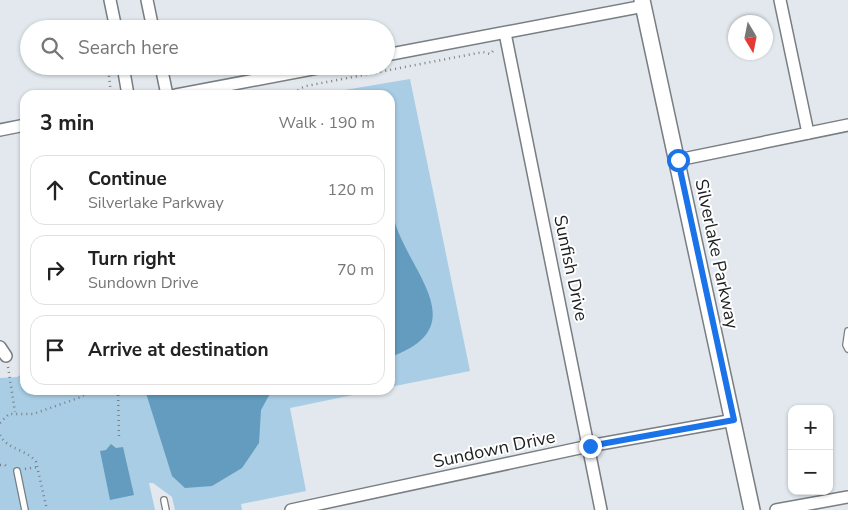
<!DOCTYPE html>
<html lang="en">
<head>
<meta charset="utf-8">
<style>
  body { margin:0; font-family:"Nunito Sans",sans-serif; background:#f2f2f2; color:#222 }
  .controls { position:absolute; right:15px; bottom:15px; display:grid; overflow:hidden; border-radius:10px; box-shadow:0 1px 4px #0004 }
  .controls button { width:45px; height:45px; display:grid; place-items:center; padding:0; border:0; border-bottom:1px solid #e0e0e0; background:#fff; color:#222; font:25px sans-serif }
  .compass { position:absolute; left:728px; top:15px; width:45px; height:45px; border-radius:50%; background:#fff; box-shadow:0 1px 4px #0004; rotate:170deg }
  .stop { position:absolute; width:15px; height:15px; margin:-11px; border:4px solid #1a73e8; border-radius:50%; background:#fff }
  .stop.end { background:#1a73e8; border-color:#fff; box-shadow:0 1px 5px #0008 }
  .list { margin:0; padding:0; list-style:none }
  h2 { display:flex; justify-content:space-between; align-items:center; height:65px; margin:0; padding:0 20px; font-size:21px }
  h2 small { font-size:16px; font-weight:400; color:#767676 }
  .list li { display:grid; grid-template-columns:32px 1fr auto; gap:15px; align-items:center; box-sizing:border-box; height:70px; margin:0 10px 10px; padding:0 10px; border:1px solid #e0e0e0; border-radius:15px }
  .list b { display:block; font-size:19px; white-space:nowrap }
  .list p { margin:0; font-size:16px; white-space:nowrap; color:#767676 }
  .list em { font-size:16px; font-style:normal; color:#767676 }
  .icon { flex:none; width:28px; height:28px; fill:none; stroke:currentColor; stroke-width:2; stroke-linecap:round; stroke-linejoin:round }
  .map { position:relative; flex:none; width:848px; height:510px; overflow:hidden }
  .search { position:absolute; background:#fff; box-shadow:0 1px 4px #0004; left:20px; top:20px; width:375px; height:55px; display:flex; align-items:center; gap:12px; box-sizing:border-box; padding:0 18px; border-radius:28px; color:#767676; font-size:19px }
  .panel { position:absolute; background:#fff; box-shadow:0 1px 4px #0004; left:20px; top:90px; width:375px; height:305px; border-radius:15px }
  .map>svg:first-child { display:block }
  .green { fill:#a8cde5 }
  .water { fill:#639cbf }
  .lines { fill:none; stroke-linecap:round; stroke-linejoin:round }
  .service-casing { stroke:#787e81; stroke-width:8 }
  .minor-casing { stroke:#787e81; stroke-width:14 }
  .tertiary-casing { stroke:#787e81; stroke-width:18 }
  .path { stroke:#7b7f83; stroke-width:2.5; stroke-dasharray:1 4; stroke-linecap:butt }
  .service { stroke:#fff; stroke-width:5.5 }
  .minor { stroke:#fff; stroke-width:11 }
  .tertiary { stroke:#fff; stroke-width:15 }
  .route { stroke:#1a73e8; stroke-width:6 }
  .labels { text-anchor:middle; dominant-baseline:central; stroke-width:4; stroke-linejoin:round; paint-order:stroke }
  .street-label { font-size:18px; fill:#1d1f21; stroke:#fff }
</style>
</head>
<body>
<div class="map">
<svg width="848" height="510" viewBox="0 0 848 510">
  <rect width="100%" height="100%" fill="#e2e8ed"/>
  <g class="green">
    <polygon points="410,79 470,371 390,387 390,95 315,95"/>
    <polygon points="22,374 25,377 25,390 377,390 290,408 306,491 241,504 242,510 175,510 172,497 153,483 149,483 155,510 0,510 0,378 17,377"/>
  </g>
  <g class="water">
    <path d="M390 139C397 168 386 197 396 226 414 277 472 328 390 357Z"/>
    <polygon points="145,390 272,390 261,410 259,443 242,468 212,486 185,488 172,476"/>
    <polygon points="111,444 116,448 123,447 134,495 110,500 100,451 106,450"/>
  </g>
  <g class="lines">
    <g class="service-casing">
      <g id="service">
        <polyline points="848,331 846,345 848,349"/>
        <polyline points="17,471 25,510"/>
        <polyline points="164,500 166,510"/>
      </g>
    </g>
    <g class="minor-casing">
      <g id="minor">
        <polyline points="110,0 116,29"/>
        <polyline points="147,0 153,29"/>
        <polyline points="780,0 808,133"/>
        <polyline points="505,33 601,510"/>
        <polyline points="386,55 644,6"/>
        <polyline points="123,66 128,95"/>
        <polyline points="161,66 167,95"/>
        <polyline points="176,95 328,66"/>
        <polyline points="0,130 25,125"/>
        <polyline points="678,160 848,125"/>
        <polyline points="0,347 6,356"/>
        <polyline points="291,510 589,446 734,420"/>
        <polyline points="776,510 848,497"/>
      </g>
    </g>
    <g class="tertiary-casing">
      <polyline id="tertiary" points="642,0 752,510"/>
    </g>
    <g class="path">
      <polyline points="108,66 111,95"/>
      <polyline points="296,95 299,89 306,86 483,52 490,54 495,49"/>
      <polyline points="8,367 15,412"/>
      <polyline points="118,390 119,439"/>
      <polyline points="0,423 9,414 33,414 81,397 90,390"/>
      <path d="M0 435C7 450 27 449 36 462L47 510"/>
      <polyline points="0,465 5,465 8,468"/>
      <polyline points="25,469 38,467"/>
    </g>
    <use href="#service" class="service"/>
    <use href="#minor" class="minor"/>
    <use href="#tertiary" class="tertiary"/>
  </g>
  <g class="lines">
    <polyline class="route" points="590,446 734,420 678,160"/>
  </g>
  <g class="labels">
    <g class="street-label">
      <text transform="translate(717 254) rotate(78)">Silverlake Parkway</text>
      <text transform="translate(571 268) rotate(78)">Sunfish Drive</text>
      <text transform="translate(494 449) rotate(-12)">Sundown Drive</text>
    </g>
  </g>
</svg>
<div class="controls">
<button>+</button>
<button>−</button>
</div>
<svg class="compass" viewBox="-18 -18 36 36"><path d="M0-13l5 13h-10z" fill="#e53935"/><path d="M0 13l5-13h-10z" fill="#767676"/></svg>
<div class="stop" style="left:678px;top:160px"></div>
<div class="stop end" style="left:590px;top:446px"></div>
<div class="search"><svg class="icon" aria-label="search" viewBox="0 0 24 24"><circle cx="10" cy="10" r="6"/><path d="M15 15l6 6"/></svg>Search here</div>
<section class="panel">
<h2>3 min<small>Walk · 190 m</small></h2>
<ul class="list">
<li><svg class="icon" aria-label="ahead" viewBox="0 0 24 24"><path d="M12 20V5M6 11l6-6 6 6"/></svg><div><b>Continue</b><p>Silverlake Parkway</p></div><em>120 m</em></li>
<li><svg class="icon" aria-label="right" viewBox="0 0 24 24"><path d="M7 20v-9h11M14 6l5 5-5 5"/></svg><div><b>Turn right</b><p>Sundown Drive</p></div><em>70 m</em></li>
<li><svg class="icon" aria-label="arrive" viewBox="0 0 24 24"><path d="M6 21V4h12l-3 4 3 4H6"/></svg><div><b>Arrive at destination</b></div></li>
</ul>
</section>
</div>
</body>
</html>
